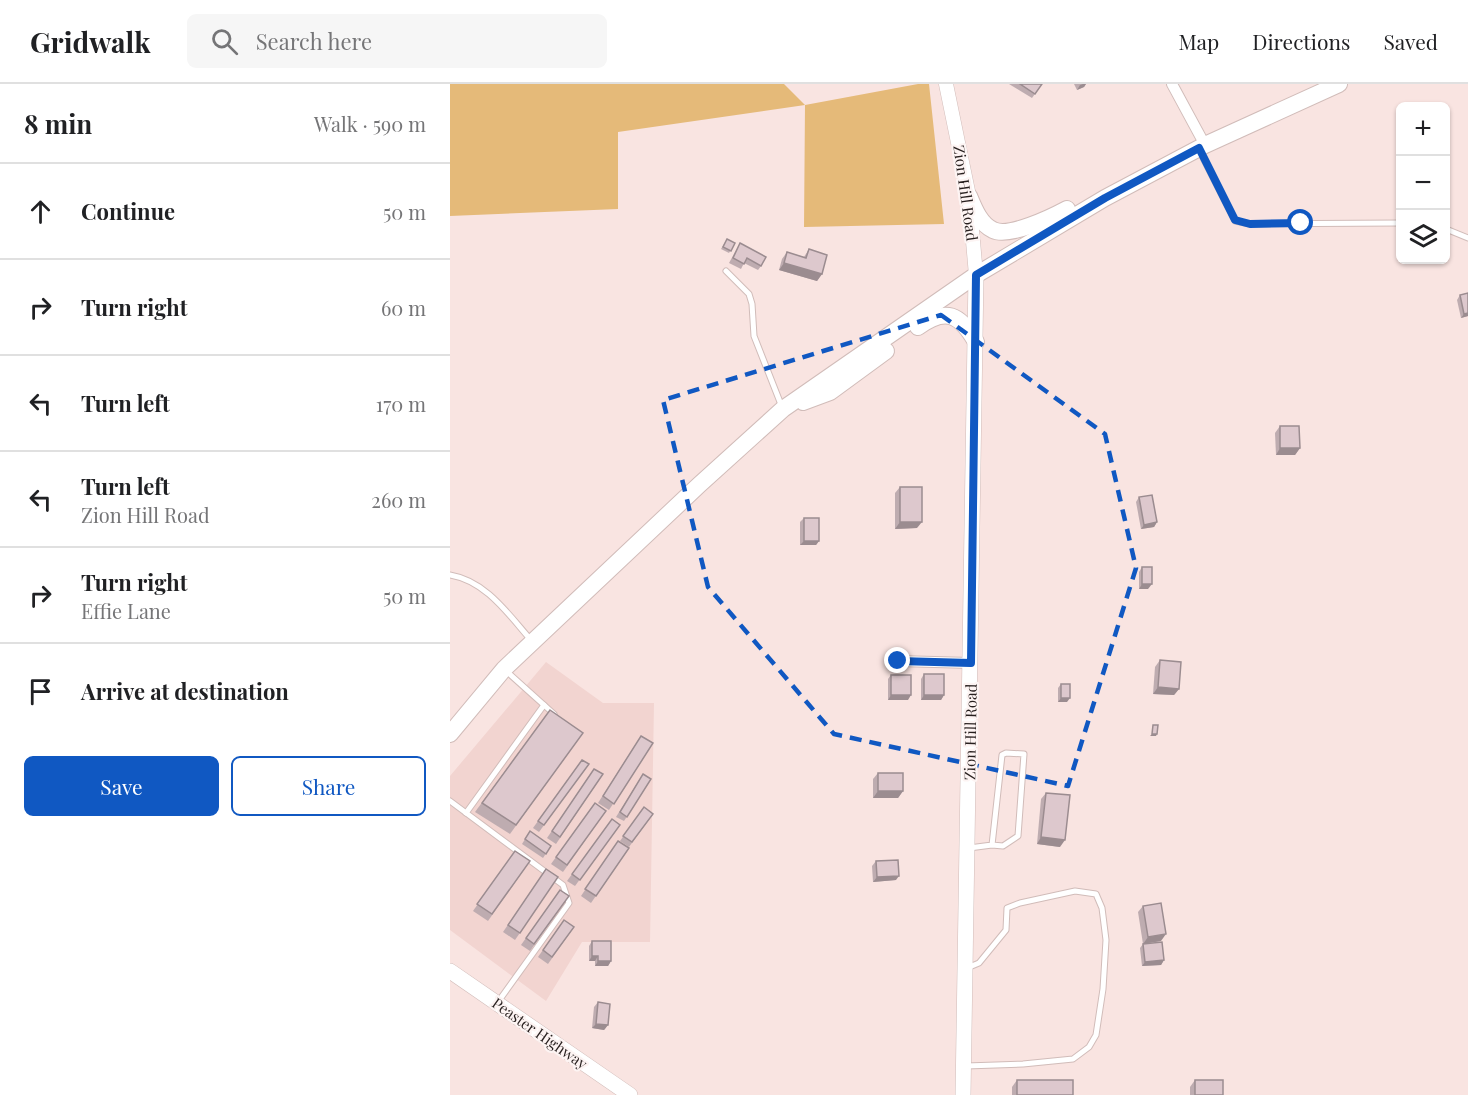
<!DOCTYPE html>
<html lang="en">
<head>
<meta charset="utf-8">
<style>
  body { margin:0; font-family:"Playfair Display",serif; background:#f6f6f6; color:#202124 }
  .controls { position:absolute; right:18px; top:18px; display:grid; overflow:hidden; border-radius:9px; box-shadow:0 2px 4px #0004 }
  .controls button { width:54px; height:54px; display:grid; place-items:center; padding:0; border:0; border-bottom:2px solid #e0e0e0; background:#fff; color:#202124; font:30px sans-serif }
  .stop { position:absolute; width:18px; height:18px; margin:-14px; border:4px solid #1058c2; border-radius:50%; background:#fff }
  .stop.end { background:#1058c2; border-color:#fff; box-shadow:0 2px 6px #0008 }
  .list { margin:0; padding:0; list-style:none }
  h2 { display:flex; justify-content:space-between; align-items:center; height:78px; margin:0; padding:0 24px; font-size:26px }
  h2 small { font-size:20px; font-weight:400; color:#757577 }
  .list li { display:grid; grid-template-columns:39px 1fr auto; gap:18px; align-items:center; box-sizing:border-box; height:96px; padding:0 24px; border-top:2px solid #e0e0e0 }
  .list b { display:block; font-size:22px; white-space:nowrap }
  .list p { margin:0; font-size:20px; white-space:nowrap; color:#757577 }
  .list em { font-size:20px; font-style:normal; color:#757577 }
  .actions { display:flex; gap:12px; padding:18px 24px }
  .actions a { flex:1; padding:14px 0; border:2px solid #1058c2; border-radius:9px; text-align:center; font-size:21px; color:#1058c2 }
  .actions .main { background:#1058c2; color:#fff }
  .icon { flex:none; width:33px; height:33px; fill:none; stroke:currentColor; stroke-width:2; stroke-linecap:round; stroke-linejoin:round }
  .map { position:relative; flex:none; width:1018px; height:1011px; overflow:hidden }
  header { display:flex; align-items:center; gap:36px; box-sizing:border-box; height:84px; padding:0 30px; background:#fff; border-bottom:2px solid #e0e0e0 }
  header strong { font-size:28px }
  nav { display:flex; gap:33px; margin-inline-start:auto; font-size:21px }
  .search { width:420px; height:54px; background:#f6f6f6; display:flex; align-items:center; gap:15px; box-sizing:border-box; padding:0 21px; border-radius:9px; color:#757577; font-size:22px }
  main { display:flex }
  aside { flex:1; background:#fff }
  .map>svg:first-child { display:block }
  .built { fill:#f2d4d0 }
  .green { fill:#e5ba79 }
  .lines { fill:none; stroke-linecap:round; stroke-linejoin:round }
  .service-casing { stroke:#d1bcb9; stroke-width:7 }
  .minor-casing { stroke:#d1bcb9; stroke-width:12 }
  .tertiary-casing { stroke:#d1bcb9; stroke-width:15 }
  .secondary-casing { stroke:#d1bcb9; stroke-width:16 }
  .primary-casing { stroke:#d1bcb9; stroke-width:18 }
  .service { stroke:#fff; stroke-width:5 }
  .minor { stroke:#fff; stroke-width:10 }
  .tertiary { stroke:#fff; stroke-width:14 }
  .secondary { stroke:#fff; stroke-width:15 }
  .primary { stroke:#fff; stroke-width:16 }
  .wall { fill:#beacb0 }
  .shaded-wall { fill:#9b8c90 }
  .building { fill:#ddc8cd; stroke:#9b8c90; stroke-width:1.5 }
  .route { stroke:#1058c2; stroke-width:8 }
  .marked { fill:none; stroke:#1058c2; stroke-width:4.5; stroke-dasharray:12 8; stroke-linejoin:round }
  .labels { text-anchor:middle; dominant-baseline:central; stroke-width:4.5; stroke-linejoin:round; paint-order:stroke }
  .street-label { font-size:15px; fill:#271f1e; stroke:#fdf4f3 }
</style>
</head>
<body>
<header>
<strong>Gridwalk</strong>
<div class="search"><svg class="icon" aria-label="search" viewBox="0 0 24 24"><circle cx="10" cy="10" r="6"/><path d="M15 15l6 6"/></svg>Search here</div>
<nav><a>Map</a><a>Directions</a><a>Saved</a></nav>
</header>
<main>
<aside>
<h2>8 min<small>Walk · 590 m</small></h2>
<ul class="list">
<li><svg class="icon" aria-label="ahead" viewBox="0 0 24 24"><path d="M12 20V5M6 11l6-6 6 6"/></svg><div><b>Continue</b></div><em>50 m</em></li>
<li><svg class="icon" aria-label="right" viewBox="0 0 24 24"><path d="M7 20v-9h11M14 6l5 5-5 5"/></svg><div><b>Turn right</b></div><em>60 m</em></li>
<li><svg class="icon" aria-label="left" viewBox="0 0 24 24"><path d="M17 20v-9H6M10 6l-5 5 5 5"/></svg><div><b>Turn left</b></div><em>170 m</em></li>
<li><svg class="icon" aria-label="left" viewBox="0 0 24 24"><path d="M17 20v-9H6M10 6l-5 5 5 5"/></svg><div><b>Turn left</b><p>Zion Hill Road</p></div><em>260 m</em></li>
<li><svg class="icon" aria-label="right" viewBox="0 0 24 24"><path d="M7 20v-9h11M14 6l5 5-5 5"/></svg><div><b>Turn right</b><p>Effie Lane</p></div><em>50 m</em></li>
<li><svg class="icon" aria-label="arrive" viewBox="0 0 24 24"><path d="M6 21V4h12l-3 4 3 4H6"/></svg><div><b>Arrive at destination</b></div></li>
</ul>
<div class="actions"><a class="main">Save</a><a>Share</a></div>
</aside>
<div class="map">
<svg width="1018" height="1011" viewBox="0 0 1018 1011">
  <rect width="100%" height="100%" fill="#f9e4e1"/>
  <polygon class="built" points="96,578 153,619 204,619 200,858 132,858 96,917 0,846 0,692"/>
  <polygon class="green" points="0,0 334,0 355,21 468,0 479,0 494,140 354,143 355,21 168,48 168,125 0,132"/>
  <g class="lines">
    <g class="service-casing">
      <g id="service">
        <polyline points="749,66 785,137 800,140 950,139"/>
        <polyline points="996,145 1018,154"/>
        <polyline points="276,187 299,210 302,220 304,252 332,323"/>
        <path d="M0 491C36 497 58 530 81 556"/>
        <polyline points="55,586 104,630"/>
        <polyline points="0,717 113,801 119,819 48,918"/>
        <polyline points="16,729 94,621"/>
        <polyline points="519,764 542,761 553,762 568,752 574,670 556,669 552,671 542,761"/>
        <polyline points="516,982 573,980 623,975 639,963 646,951 653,905 656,856 652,824 646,810 625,807 570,819 557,824 556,846 529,879 517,884"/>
      </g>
    </g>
    <g class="minor-casing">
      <g id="minor">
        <polyline points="722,0 755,61"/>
        <polyline points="448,577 521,579"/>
      </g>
    </g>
    <g class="tertiary-casing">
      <polyline id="tertiary" points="496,0 519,112 526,191"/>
    </g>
    <g class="secondary-casing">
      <g id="secondary">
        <polyline points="0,887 180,1011"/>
        <polyline points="513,1011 526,191"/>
      </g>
    </g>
    <g class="primary-casing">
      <g id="primary">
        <path d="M519 112C524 124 530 140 543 146 559 154 602 133 617 125"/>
        <path d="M468 243C496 223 510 230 526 258"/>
        <polyline points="353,318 380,308 436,267"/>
        <polyline points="0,650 54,585 249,401 333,325 526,191 655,114 755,61 889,0"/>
      </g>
    </g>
    <use href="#service" class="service"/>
    <use href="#minor" class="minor"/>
    <use href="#tertiary" class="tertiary"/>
    <use href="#secondary" class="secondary"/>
    <use href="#primary" class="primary"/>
  </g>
  <g class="wall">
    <polygon points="559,0 592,0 582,14"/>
    <polygon points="624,0 636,0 634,3 627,6"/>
    <polygon points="277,155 285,159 279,169 271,165"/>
    <polygon points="290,159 311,182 308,186 294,179 291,185 279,179"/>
    <polygon points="359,165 372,190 367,197 329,186 332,175 337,168 354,173"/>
    <polygon points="1018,209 1018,232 1011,234 1007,216 1010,211"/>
    <polygon points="830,342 850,364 845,371 826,371 825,349"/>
    <polygon points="450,403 467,444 445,445 445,409"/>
    <polygon points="689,413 707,438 704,443 691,445 686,418"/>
    <polygon points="354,434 369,457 366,461 350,461 350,438"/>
    <polygon points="692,483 698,505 689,505 689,488"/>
    <polygon points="710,576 729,605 724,611 703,610 705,583"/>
    <polygon points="474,590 494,611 491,616 471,616 471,595"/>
    <polygon points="441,591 458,616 438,616 438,595"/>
    <polygon points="611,600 617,618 608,618 608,604"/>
    <polygon points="100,626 133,649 60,750 25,728"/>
    <polygon points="191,652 203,659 159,726 148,719"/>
    <polygon points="132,676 139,680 89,748 83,744"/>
    <polygon points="144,685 153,690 106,760 97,754"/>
    <polygon points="428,689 453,707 448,714 423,714 423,695"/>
    <polygon points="193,690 201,695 174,737 166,733"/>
    <polygon points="596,709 610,763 587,760 591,715"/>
    <polygon points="145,719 156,727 113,788 101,780"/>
    <polygon points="194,723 203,730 179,763 170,757"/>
    <polygon points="162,735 170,741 125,802 117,797"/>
    <polygon points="80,747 101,762 93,774 72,760"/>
    <polygon points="168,757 179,764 141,819 131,812"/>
    <polygon points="65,767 80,777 38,837 23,827"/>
    <polygon points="426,777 446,796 423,798 422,782"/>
    <polygon points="96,785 108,793 65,856 53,848"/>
    <polygon points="110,806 119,812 80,867 71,861"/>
    <polygon points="693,822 711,857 697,859 714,876 711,881 692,882 690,864 693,860 688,828"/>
    <polygon points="114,836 124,843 98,880 88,873"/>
    <polygon points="142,857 161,877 158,882 145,882 145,877 139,877 139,862"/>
    <polygon points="148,918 158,941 154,946 142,944 144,923"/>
    <polygon points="567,996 623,1011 562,1011 562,1003"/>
    <polygon points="745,996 773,1011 740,1011 740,1003"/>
  </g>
  <g class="shaded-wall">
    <polygon points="633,0 636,0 634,3 627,6 630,1"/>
    <polygon points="334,179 372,190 367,197 329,186"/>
    <polygon points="1018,229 1018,232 1011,234 1014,230"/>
    <polygon points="830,364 850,364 845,371 826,371"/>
    <polygon points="450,438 472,438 467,444 445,445"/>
    <polygon points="707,438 704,443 691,445 694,441"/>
    <polygon points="354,457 369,457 366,461 350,461"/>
    <polygon points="692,500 702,500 698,505 689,505"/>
    <polygon points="708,603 729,605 724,611 703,610"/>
    <polygon points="441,611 461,611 458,616 438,616"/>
    <polygon points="474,611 494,611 491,616 471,616"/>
    <polygon points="611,614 620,614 617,618 608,618"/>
    <polygon points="702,650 707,650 706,652 700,652"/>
    <polygon points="428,707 453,707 448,714 423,714"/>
    <polygon points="591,753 615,756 610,763 587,760"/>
    <polygon points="449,792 446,796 423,798 427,793"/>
    <polygon points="716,850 711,857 693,860 698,853"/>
    <polygon points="142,872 148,872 145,877 139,877"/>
    <polygon points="714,876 711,881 692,882 695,878"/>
    <polygon points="148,877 161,877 158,882 145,882"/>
    <polygon points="146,940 158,941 154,946 142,944"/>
  </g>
  <g class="building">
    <polygon points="570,0 592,0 585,10"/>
    <polygon points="277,155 285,159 281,167 273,163"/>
    <polygon points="290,159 316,173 311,182 297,174 294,180 283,174"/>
    <polygon points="359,165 377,171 372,190 334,179 337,168 356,174"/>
    <polygon points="1018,209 1018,229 1014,230 1010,211"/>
    <polygon points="830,342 849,342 850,364 830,364"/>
    <rect x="450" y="403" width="22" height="35"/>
    <polygon points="702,411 707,438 694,441 689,413"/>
    <rect x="354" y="434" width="15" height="23"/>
    <rect x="692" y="483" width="10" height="17"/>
    <polygon points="710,576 731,578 729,605 708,603"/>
    <rect x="474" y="590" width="20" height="21"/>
    <rect x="441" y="591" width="20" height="20"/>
    <rect x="611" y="600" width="9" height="14"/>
    <polygon points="100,626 133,649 66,741 32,719"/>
    <polygon points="703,641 708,641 707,650 702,650"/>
    <polygon points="191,652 203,659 164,720 153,712"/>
    <polygon points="132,676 139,680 94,741 88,737"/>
    <polygon points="144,685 153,690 110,753 102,747"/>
    <rect x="428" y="689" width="25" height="18"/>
    <polygon points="193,690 201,695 177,733 170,728"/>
    <polygon points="596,709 620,711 615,756 591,753"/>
    <polygon points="145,719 156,727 117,781 106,773"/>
    <polygon points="194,723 203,730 182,758 173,752"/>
    <polygon points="162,735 170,741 130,796 122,790"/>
    <polygon points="80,747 101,762 96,770 75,755"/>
    <polygon points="168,757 179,764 146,812 135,805"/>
    <polygon points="65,767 80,777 42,830 27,820"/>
    <polygon points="448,776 449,792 427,793 426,777"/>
    <polygon points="96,785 108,793 70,849 58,841"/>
    <polygon points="110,806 119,812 84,860 76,854"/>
    <polygon points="711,819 716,850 698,853 693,822"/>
    <polygon points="114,836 124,843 102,873 93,866"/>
    <polygon points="142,857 161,857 161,877 148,877 148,872 142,872"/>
    <polygon points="712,858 714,876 695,878 693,860"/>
    <polygon points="148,918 160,920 158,941 146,940"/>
    <rect x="567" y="996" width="56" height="15"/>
    <rect x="745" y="996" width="28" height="15"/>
  </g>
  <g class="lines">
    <polyline class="route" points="448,577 521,579 526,191 655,114 749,64 785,136 800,140 851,139"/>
  </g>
  <path class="marked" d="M491 231 655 350 686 484 618 702 384 650 258 503 213 316Z"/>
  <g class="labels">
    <g class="street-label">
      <text transform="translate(516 109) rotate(82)">Zion Hill Road</text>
      <text transform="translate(520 648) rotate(-89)">Zion Hill Road</text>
      <text transform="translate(90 949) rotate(35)">Peaster Highway</text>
    </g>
  </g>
</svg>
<div class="controls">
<button>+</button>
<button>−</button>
<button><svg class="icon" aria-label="layers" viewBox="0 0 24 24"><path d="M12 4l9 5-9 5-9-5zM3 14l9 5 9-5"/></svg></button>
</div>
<div class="stop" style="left:851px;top:139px"></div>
<div class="stop end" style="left:448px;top:577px"></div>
</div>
</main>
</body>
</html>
